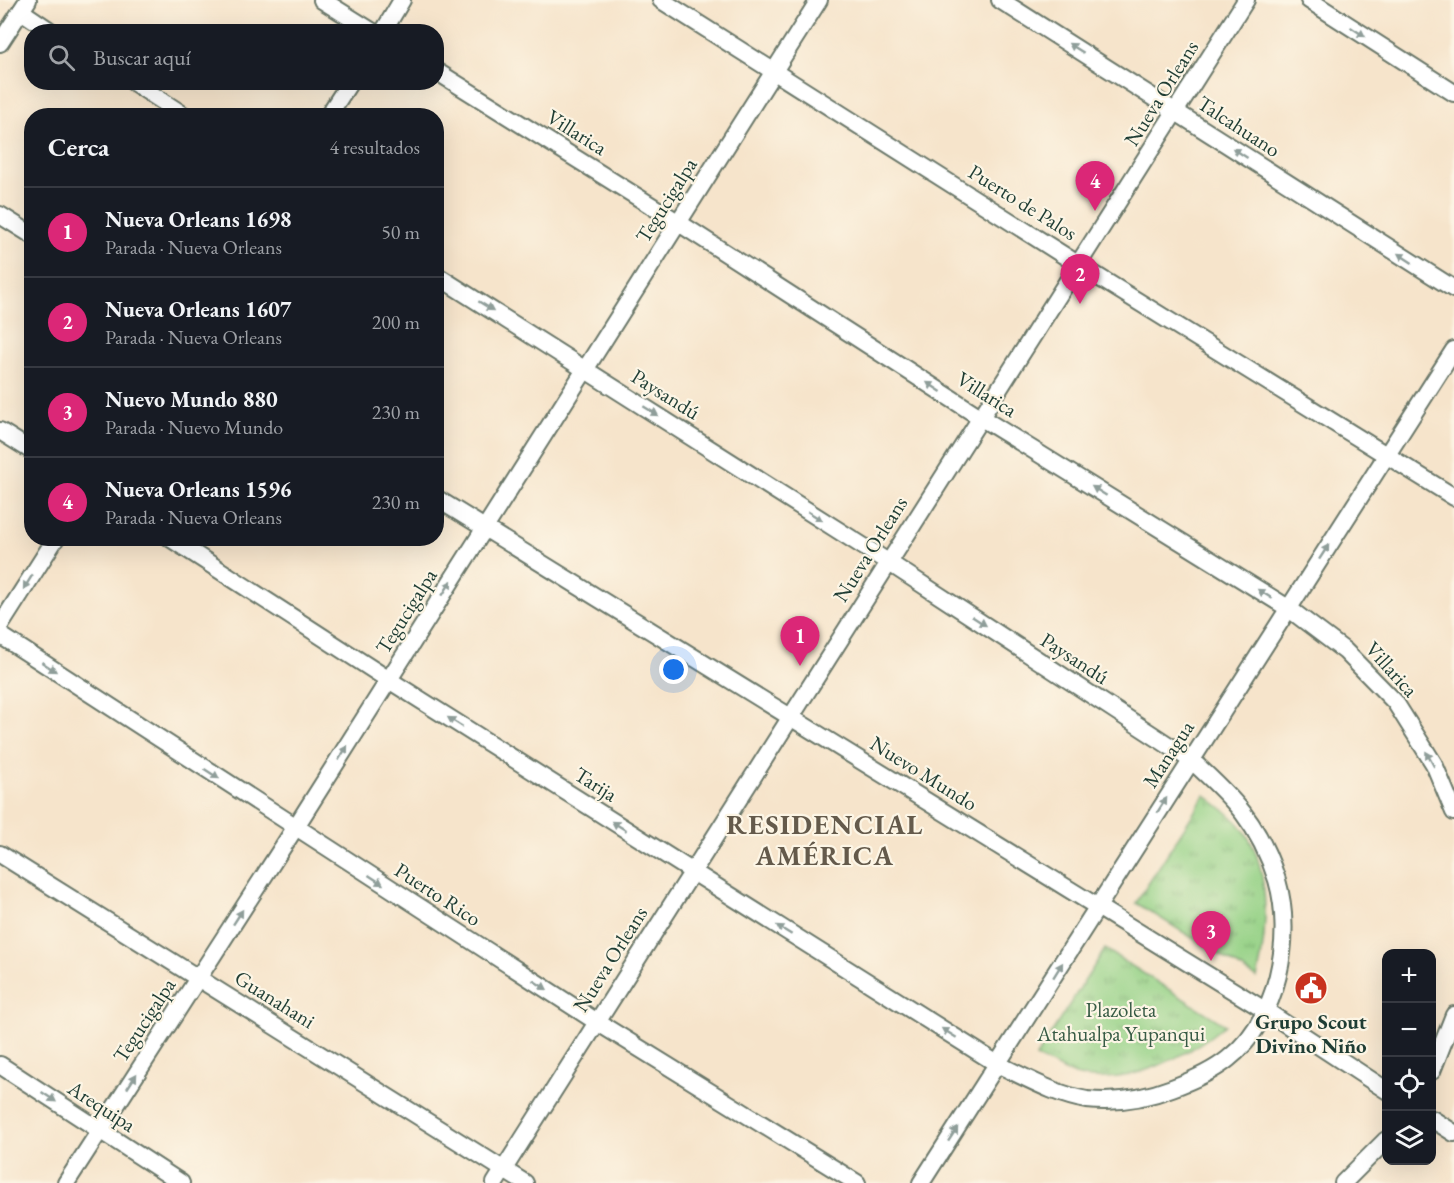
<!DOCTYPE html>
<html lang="es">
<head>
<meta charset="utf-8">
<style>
  body { margin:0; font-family:"EB Garamond",serif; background:#242831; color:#f1f3f6 }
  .controls { position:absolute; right:18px; bottom:18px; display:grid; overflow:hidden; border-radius:12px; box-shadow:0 6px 24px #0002 }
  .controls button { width:54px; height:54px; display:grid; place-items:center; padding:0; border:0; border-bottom:2px solid #363941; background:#171b24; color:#f1f3f6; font:30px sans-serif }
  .you { position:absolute; left:674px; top:670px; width:21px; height:21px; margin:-15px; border:4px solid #fff; border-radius:50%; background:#1a73e8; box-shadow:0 0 0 9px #1a73e833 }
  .badge { display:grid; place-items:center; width:39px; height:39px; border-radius:50%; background:#db2777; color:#fff; font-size:20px; font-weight:700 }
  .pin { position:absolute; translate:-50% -50px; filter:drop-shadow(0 2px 3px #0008) }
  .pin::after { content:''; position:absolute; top:32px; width:21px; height:18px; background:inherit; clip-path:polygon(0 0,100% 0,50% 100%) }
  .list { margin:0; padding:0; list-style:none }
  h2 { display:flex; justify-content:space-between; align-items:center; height:78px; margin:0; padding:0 24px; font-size:26px }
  h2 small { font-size:20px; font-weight:400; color:#9ea1a6 }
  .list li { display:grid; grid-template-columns:39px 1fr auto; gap:18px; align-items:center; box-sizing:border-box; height:90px; padding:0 24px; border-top:2px solid #363941 }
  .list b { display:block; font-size:22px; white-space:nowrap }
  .list p { margin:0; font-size:20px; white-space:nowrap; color:#9ea1a6 }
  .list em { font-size:20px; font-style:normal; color:#9ea1a6 }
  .icon { flex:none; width:33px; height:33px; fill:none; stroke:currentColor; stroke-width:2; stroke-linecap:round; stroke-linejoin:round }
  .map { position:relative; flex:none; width:1454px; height:1183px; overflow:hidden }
  .search { position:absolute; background:#171b24; box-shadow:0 6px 24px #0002; left:24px; top:24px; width:420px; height:66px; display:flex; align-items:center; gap:15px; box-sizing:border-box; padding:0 21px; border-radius:24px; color:#9ea1a6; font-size:22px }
  .panel { position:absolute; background:#171b24; box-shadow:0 6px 24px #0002; left:24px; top:108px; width:420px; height:438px; border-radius:24px }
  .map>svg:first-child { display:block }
  .park { fill:url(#park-tufts); stroke:#5a885e; stroke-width:1.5 }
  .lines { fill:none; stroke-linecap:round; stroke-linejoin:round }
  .minor-casing { stroke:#6a7769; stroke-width:20 }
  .minor { stroke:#fff; stroke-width:16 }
  .oneway { fill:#8f9e9a }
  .labels { text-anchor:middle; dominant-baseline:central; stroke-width:4.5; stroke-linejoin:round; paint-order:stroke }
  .street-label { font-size:21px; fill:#1f3d34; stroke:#fcf5e5 }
  .park-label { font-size:21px; fill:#375b45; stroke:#fcf5e5 }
  .poi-label { font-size:21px; font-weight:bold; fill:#1f3d34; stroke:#fcf5e5 }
  .district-label { font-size:27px; font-weight:bold; letter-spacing:1.5px; fill:#645a4b; stroke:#fcf5e5 }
</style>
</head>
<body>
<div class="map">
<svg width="1454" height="1183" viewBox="0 0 1454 1183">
  <defs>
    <pattern id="park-tufts" width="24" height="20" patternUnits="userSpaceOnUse" patternTransform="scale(1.5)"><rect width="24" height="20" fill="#96d287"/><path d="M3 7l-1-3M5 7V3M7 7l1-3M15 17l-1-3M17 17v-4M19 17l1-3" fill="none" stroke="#7aac6f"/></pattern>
  </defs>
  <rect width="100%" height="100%" fill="#fcf5e5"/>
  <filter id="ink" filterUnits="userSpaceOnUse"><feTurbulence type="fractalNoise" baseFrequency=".0167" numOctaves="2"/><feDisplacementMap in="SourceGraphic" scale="12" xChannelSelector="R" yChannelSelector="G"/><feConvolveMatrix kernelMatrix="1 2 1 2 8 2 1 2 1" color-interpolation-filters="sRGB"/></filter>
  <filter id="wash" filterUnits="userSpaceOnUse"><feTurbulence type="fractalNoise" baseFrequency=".008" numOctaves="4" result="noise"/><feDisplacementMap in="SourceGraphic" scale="24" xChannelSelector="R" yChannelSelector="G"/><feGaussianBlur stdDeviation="1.35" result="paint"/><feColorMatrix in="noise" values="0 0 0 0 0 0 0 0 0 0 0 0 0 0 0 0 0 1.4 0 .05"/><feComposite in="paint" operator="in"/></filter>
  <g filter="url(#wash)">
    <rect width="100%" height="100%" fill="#f6e4cb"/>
    <g class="park">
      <path d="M1205 795C1216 804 1231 814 1240 825 1272 865 1268 932 1257 978L1136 903Z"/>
      <path d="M1105 949 1225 1025C1188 1056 1129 1087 1079 1076 1065 1073 1050 1063 1036 1057Z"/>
    </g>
  </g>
  <g filter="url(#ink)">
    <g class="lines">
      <g class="minor-casing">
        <g id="minor">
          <polyline points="322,0 373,32"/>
          <polyline points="661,0 1079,265 1454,497"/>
          <polyline points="1000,0 1454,289"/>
          <polyline points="1309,0 1454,93"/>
          <polyline points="21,11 52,32"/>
          <polyline points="383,32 402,0"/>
          <polyline points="0,43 28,0"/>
          <polyline points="436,71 679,223 980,417 1288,608 1345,651 1395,702 1434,764 1454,812"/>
          <polyline points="133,82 185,116"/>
          <polyline points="328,116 350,82"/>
          <polyline points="0,215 32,235"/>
          <polyline points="0,431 32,451"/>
          <polyline points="436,498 1266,1011 1386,1090"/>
          <path d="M170 538 389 680 999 1065C1027 1078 1056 1095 1087 1100 1116 1103 1146 1098 1172 1088 1191 1081 1212 1072 1228 1059 1278 1020 1294 938 1277 880 1259 823 1233 798 1191 760L888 562 436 275"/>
          <polyline points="0,626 56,538"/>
          <polyline points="0,635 597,1022 857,1183"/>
          <polyline points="0,854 525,1183"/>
          <polyline points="0,1065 181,1183"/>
          <polyline points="1432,1071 1454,1015"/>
          <polyline points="1432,1119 1454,1133"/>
          <polyline points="66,1183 295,828 819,0"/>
          <polyline points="495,1183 1246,0"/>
          <polyline points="921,1183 1454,350"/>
          <polyline points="1343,1183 1386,1140"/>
        </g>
      </g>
      <use href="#minor" class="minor"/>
    </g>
    <defs><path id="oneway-solid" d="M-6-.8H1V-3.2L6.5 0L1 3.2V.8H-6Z" transform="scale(1.5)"/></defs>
    <g class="oneway">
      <use href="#oneway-solid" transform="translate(1358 32) rotate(33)"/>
      <use href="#oneway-solid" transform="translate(1076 48) rotate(-148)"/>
      <use href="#oneway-solid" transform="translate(1240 153) rotate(-147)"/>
      <use href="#oneway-solid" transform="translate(1405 258) rotate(-147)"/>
      <use href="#oneway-solid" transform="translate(486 306) rotate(32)"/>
      <use href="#oneway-solid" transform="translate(934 387) rotate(-147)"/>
      <use href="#oneway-solid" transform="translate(651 411) rotate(32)"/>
      <use href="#oneway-solid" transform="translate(1099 491) rotate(-148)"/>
      <use href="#oneway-solid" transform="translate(815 516) rotate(32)"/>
      <use href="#oneway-solid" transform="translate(1324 552) rotate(-57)"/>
      <use href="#oneway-solid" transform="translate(28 582) rotate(122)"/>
      <use href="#oneway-solid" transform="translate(447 588) rotate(-58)"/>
      <use href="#oneway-solid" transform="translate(1265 594) rotate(-148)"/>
      <use href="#oneway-solid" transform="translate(979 621) rotate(33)"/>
      <use href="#oneway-solid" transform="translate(49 667) rotate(33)"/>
      <use href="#oneway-solid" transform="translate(455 722) rotate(-148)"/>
      <use href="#oneway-solid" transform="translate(343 753) rotate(-58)"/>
      <use href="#oneway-solid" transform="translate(1430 759) rotate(-119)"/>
      <use href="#oneway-solid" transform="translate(212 774) rotate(33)"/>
      <use href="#oneway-solid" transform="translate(1162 805) rotate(-57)"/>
      <use href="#oneway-solid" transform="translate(619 826) rotate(-148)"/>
      <use href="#oneway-solid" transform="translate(376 880) rotate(33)"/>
      <use href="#oneway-solid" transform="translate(238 917) rotate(-57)"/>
      <use href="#oneway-solid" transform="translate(784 930) rotate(-148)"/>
      <use href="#oneway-solid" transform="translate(1058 970) rotate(-58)"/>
      <use href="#oneway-solid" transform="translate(540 985) rotate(33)"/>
      <use href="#oneway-solid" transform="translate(949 1033) rotate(-148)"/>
      <use href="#oneway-solid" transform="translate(132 1081) rotate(-57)"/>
      <use href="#oneway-solid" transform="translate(49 1097) rotate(34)"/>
      <use href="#oneway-solid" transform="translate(953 1134) rotate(-57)"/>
    </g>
  </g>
  <defs>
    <g id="civic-disc" transform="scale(1.725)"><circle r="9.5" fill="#c8321e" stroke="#fcf5e5"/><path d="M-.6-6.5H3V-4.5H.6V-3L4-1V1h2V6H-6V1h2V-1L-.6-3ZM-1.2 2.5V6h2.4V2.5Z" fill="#fff"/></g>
  </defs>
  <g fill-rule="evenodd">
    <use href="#civic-disc" x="1311" y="988"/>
  </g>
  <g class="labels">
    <g class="street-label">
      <text transform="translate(1161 93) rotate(-58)">Nueva Orleans</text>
      <text transform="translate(1239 126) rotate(33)">Talcahuano</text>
      <text transform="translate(577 132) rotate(32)">Villarica</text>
      <text transform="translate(666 200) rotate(-58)">Tegucigalpa</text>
      <text transform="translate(1023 202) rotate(32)">Puerto de Palos</text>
      <text transform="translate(666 394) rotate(32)">Paysandú</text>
      <text transform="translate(987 394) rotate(32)">Villarica</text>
      <text transform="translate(870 549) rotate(-58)">Nueva Orleans</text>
      <text transform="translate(406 611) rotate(-58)">Tegucigalpa</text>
      <text transform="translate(1075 658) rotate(33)">Paysandú</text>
      <text transform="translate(1392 669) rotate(48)">Villarica</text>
      <text transform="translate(1168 754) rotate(-57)">Managua</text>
      <text transform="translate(924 773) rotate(32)">Nuevo Mundo</text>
      <text transform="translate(596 784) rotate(32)">Tarija</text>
      <text transform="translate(438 894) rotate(33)">Puerto Rico</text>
      <text transform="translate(610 959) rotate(-58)">Nueva Orleans</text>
      <text transform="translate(275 999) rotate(32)">Guanahani</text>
      <text transform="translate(144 1020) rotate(-57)">Tegucigalpa</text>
      <text transform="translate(102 1106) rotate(33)">Arequipa</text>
    </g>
    <g class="park-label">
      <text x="1121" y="1009">Plazoleta<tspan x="1121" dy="24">Atahualpa Yupanqui</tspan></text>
    </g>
    <g class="poi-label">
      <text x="1311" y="1021">Grupo Scout<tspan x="1311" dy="24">Divino Niño</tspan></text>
    </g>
    <g class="district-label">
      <text x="825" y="824">RESIDENCIAL<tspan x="825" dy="31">AMÉRICA</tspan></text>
    </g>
  </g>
</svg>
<div class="controls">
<button>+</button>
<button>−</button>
<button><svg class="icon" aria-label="locate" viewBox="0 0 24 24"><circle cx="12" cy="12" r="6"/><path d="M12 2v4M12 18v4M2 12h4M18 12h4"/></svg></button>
<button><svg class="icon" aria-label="layers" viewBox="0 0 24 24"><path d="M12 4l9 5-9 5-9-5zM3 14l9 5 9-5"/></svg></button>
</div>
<div class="you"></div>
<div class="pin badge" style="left:800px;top:666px">1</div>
<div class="pin badge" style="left:1080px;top:304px">2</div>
<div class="pin badge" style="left:1211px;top:961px">3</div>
<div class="pin badge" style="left:1095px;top:211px">4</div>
<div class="search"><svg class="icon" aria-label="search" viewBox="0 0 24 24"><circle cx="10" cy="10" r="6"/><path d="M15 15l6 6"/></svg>Buscar aquí</div>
<section class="panel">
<h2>Cerca<small>4 resultados</small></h2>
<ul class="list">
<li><span class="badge">1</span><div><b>Nueva Orleans 1698</b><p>Parada · Nueva Orleans</p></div><em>50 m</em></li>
<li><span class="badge">2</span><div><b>Nueva Orleans 1607</b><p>Parada · Nueva Orleans</p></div><em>200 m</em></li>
<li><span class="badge">3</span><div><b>Nuevo Mundo 880</b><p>Parada · Nuevo Mundo</p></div><em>230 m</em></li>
<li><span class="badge">4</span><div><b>Nueva Orleans 1596</b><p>Parada · Nueva Orleans</p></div><em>230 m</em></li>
</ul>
</section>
</div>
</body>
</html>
